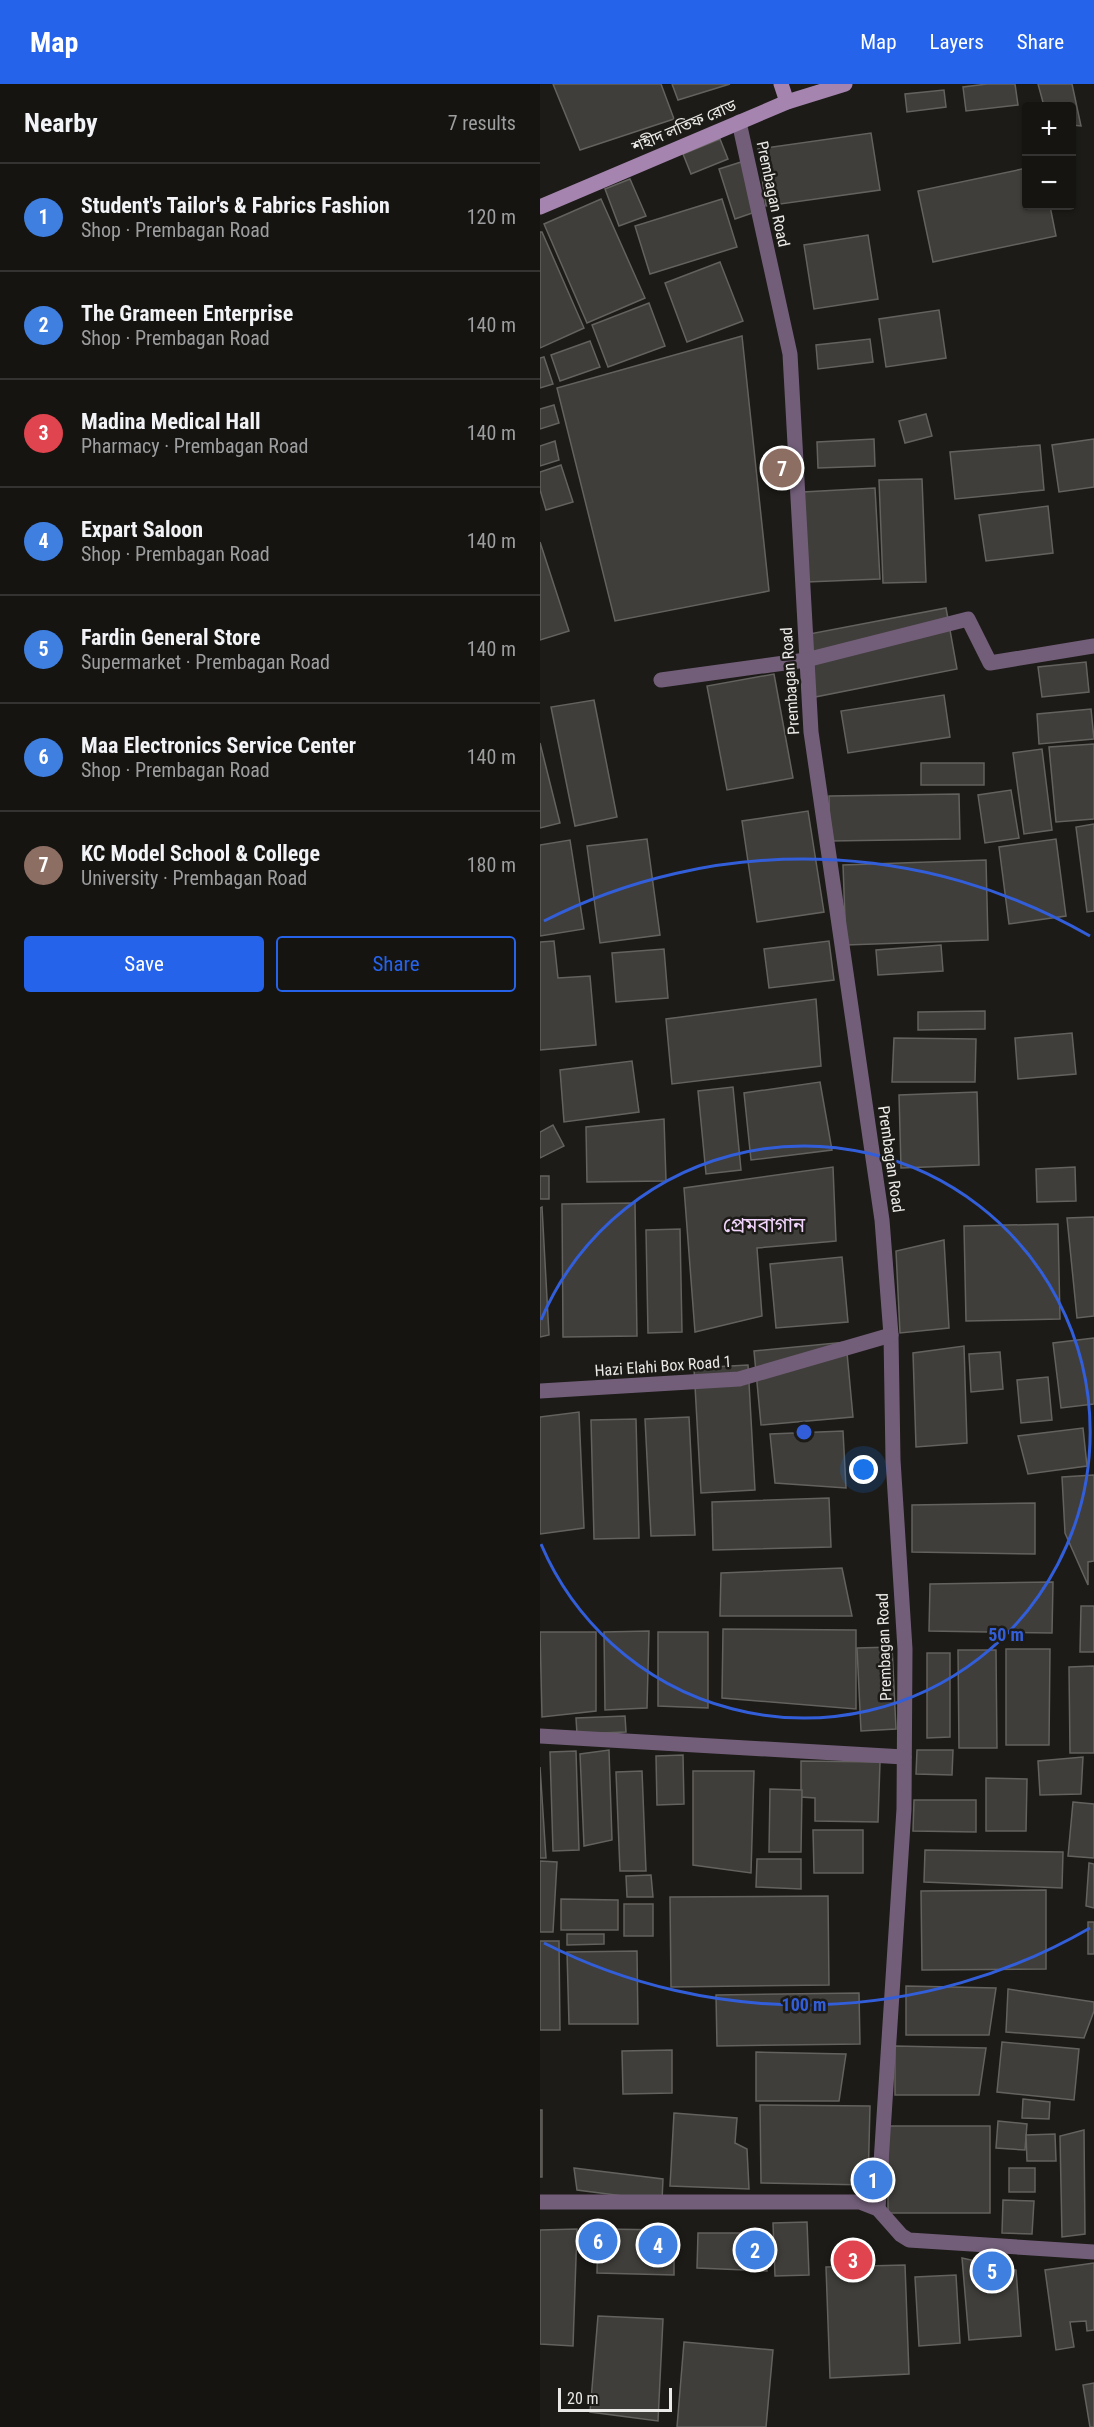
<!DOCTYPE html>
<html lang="en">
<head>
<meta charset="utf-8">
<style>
  body { margin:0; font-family:"Roboto Condensed","Noto Sans Bengali",sans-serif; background:#1e1d1a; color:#f1f3f6 }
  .controls { position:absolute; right:18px; top:18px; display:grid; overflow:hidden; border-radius:6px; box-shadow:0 2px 4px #0004 }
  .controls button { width:54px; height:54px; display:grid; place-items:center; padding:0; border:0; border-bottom:2px solid #343331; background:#151411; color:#f1f3f6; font:30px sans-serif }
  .scale { position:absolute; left:18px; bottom:15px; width:114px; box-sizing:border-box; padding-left:6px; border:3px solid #eae9e7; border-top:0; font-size:16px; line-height:21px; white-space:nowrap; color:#eae9e7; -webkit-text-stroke:4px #1c1b17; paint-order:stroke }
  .you { position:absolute; left:324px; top:1386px; width:21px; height:21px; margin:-15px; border:4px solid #fff; border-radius:50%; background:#1a73e8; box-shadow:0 0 0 9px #1a73e833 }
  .badge { display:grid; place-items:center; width:39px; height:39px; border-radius:50%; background:#2563eb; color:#fff; font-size:20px; font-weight:700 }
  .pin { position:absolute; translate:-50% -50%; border:3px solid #fff; box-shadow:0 2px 6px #0006 }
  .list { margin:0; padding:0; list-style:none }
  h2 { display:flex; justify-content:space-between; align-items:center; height:78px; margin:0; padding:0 24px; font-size:26px }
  h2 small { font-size:20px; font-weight:400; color:#9d9e9f }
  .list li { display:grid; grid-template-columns:39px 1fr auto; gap:18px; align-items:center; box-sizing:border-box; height:108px; padding:0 24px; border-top:2px solid #343331 }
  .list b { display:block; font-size:22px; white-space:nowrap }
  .list p { margin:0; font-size:20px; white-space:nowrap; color:#9d9e9f }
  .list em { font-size:20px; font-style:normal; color:#9d9e9f }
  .actions { display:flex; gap:12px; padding:18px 24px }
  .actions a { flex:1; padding:14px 0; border:2px solid #2563eb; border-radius:6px; text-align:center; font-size:21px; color:#2563eb }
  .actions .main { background:#2563eb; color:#fff }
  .map { position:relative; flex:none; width:554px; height:2343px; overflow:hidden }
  header { display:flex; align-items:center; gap:36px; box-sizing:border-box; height:84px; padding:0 30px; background:#2563eb; color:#fff }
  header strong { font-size:28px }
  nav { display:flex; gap:33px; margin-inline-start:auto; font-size:21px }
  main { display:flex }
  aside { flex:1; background:#151411 }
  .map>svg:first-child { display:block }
  .building { fill:#3f3e3a; stroke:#64625e; stroke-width:1.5 }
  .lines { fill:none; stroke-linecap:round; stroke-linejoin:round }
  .street { stroke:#725e79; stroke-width:15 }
  .secondary { stroke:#a584af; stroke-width:15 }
  .ring { fill:none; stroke:#325eda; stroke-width:3 }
  .labels { text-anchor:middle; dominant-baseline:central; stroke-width:5; stroke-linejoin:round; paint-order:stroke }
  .street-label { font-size:16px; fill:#eae9e7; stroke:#1c1b17 }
  .quarter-label { font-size:20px; fill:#f2d5fc; stroke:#1c1b17 }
  .centre { fill:#325eda; stroke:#1c1b17; stroke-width:3 }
  .ring-label { font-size:18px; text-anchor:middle; font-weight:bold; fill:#325eda; stroke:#1c1b17; stroke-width:5; stroke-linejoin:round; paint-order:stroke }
</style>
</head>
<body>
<header>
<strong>Map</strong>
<nav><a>Map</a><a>Layers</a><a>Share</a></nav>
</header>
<main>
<aside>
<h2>Nearby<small>7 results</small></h2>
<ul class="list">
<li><span class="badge" style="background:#3f7fe0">1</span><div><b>Student's Tailor's &amp; Fabrics Fashion</b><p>Shop · Prembagan Road</p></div><em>120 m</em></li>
<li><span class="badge" style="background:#3f7fe0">2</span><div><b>The Grameen Enterprise</b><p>Shop · Prembagan Road</p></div><em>140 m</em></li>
<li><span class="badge" style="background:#e0444e">3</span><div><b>Madina Medical Hall</b><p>Pharmacy · Prembagan Road</p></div><em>140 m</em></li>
<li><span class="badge" style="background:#3f7fe0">4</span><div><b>Expart Saloon</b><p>Shop · Prembagan Road</p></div><em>140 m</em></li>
<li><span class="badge" style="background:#3f7fe0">5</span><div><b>Fardin General Store</b><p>Supermarket · Prembagan Road</p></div><em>140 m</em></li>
<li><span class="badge" style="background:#3f7fe0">6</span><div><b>Maa Electronics Service Center</b><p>Shop · Prembagan Road</p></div><em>140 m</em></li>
<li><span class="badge" style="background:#8d6e63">7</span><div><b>KC Model School &amp; College</b><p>University · Prembagan Road</p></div><em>180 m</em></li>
</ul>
<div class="actions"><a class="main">Save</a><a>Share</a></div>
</aside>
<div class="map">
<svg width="554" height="2343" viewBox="0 0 554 2343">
  <rect width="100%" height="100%" fill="#1c1b17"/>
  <g class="building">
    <polygon points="13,0 121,0 134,35 40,66"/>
    <polygon points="132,0 190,0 138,16"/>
    <polygon points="447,0 475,0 478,21 426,27 423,3"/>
    <polygon points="498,0 532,0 541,42 532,41 532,22 504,22"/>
    <polygon points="404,6 406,23 367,28 365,10"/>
    <polygon points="331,49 340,106 226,122 218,65"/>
    <polygon points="180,55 188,75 151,90 143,70"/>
    <polygon points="201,78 218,127 195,135 179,85"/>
    <polygon points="487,84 487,122 510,122 516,152 393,178 378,107"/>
    <polygon points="90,95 106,132 79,142 65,105"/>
    <polygon points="61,115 105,214 47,239 4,140"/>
    <polygon points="182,115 197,163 110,190 95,142"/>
    <polygon points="0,148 2,148 44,244 0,264"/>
    <polygon points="328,151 338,215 274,225 264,161"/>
    <polygon points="180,178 203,237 147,258 125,199"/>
    <polygon points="109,219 125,262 68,283 52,241"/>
    <polygon points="399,226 406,274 346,283 339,235"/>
    <polygon points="202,252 229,507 75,537 17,304"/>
    <polygon points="330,255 333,278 278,285 276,261"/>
    <polygon points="50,257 60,283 20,297 11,271"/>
    <polygon points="4,273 13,300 0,304 0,274"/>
    <polygon points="14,321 19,339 0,345 0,325"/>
    <polygon points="386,330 392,352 365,359 359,337"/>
    <polygon points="334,355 335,382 278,384 277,358"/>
    <polygon points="554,355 554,403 519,408 512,361"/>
    <polygon points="15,357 19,376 0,382 0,362"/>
    <polygon points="500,361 504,406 415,415 410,368"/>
    <polygon points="21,381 33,418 6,426 0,406 0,388"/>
    <polygon points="382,395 386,498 343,499 339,396"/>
    <polygon points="335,404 340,495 267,498 263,408"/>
    <polygon points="508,422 513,469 446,477 439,431"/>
    <polygon points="0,458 29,547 0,556"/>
    <polygon points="406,524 417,585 275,613 264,551"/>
    <polygon points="546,578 549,608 502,613 498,583"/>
    <polygon points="234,590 253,694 187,706 167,602"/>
    <polygon points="404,611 410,653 308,669 301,627"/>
    <polygon points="54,616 77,733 35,742 11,623"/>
    <polygon points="551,625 554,655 499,660 497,630"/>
    <polygon points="0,659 20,739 0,744"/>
    <polygon points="554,660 554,735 516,738 509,663"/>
    <polygon points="502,665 512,746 484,750 473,669"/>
    <rect x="381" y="679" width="63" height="22"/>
    <polygon points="471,706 479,754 445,759 438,711"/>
    <polygon points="419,710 420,755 290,757 289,712"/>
    <polygon points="268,727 284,828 217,838 202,737"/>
    <polygon points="554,740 554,827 547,828 536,743"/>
    <polygon points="107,755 120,851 60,859 47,762"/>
    <polygon points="516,755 526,832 469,840 459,763"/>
    <polygon points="30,756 44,845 0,852 0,761"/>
    <polygon points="446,776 448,856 306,861 303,781"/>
    <polygon points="14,857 18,894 50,892 56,961 0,966 0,858"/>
    <polygon points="289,857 294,896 229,904 224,865"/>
    <polygon points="401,861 403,887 338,891 336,866"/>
    <polygon points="124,865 128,914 76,918 72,869"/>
    <polygon points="276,915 281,982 132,1000 126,935"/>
    <polygon points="445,927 445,945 378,946 378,928"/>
    <polygon points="532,949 536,990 478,995 475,954"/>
    <polygon points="354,954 436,955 435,998 352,998"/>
    <polygon points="92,977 99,1028 24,1038 20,986"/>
    <polygon points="280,998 292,1066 211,1076 204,1009"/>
    <polygon points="193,1003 201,1086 166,1090 158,1007"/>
    <polygon points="437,1008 439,1081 361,1084 359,1011"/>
    <polygon points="124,1035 126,1097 47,1098 46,1043"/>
    <polygon points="13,1041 24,1062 0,1074 0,1048"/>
    <polygon points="293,1083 296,1157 217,1164 222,1232 155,1248 144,1104"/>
    <polygon points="535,1083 536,1117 497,1118 496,1085"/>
    <rect x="0" y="1092" width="9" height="23"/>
    <polygon points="95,1119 97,1252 23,1253 22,1120"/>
    <polygon points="2,1123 9,1251 0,1253 0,1124"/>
    <polygon points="554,1133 554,1232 537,1234 527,1134"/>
    <polygon points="518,1140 520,1235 426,1237 424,1142"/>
    <polygon points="140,1145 142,1248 108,1249 106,1146"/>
    <polygon points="404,1156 409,1244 360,1249 356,1167"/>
    <polygon points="302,1173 308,1238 236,1244 230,1180"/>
    <polygon points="554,1254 554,1320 521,1324 513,1259"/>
    <polygon points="306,1258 313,1333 221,1341 214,1267"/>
    <polygon points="424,1262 427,1359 376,1363 373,1269"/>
    <polygon points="460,1268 463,1305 431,1308 429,1270"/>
    <polygon points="208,1281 215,1406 161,1409 154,1284"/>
    <polygon points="508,1293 512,1336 481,1339 477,1296"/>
    <polygon points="39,1328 44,1444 0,1450 0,1333"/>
    <polygon points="149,1333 155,1451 111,1452 105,1335"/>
    <polygon points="96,1335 99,1454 54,1455 51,1336"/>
    <polygon points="543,1344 547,1382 488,1390 478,1352"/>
    <polygon points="303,1347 306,1404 235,1399 230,1350"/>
    <polygon points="554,1391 554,1477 548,1478 548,1501 525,1449 522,1393"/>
    <polygon points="289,1414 291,1463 173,1466 172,1418"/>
    <polygon points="495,1419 495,1470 372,1468 372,1421"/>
    <polygon points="302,1484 312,1532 180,1532 181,1489"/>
    <polygon points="513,1498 512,1549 389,1547 390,1500"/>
    <polygon points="541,1522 554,1522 554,1568 540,1568"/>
    <polygon points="183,1545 316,1546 316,1625 182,1614"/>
    <polygon points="109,1547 107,1624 65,1626 64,1548"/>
    <polygon points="0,1548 56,1548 56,1627 2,1633"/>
    <polygon points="118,1548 168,1548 168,1624 118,1622"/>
    <polygon points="352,1563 356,1645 321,1647 317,1564"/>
    <polygon points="466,1565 510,1565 509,1661 466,1661"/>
    <polygon points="418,1566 456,1566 457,1664 419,1664"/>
    <polygon points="387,1569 410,1569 410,1653 387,1654"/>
    <polygon points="554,1582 554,1669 530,1669 529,1583"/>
    <polygon points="85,1632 86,1648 37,1650 36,1634"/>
    <polygon points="69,1666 72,1756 44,1762 40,1670"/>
    <polygon points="377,1666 413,1666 412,1691 376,1690"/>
    <polygon points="36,1667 39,1766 13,1767 10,1668"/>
    <polygon points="143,1671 144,1720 117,1721 116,1672"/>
    <polygon points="543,1673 541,1710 500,1711 498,1677"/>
    <polygon points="261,1677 340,1678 338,1738 275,1737 275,1714 261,1713"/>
    <polygon points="0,1683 6,1774 0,1774"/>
    <polygon points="102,1687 106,1787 80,1787 76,1688"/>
    <polygon points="153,1687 214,1687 211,1789 153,1781"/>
    <polygon points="446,1694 487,1695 486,1747 446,1747"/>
    <polygon points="230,1705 262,1706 261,1768 229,1768"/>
    <polygon points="374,1716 436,1716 436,1748 373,1747"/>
    <polygon points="533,1718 554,1720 554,1774 528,1772"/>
    <polygon points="273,1746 323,1746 323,1789 274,1789"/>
    <polygon points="385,1766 523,1768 522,1804 384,1798"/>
    <polygon points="217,1775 261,1775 261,1805 216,1803"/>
    <polygon points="0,1777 17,1778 13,1848 0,1848"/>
    <polygon points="549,1779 554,1780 554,1824 546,1822"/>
    <polygon points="111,1791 113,1813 87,1813 86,1792"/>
    <polygon points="506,1806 506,1885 382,1886 381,1807"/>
    <polygon points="288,1812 289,1901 131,1903 130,1813"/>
    <polygon points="21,1815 78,1816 78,1846 21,1846"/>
    <rect x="84" y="1820" width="29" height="32"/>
    <rect x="548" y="1838" width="6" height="32"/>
    <polygon points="27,1850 64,1850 64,1860 27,1861"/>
    <polygon points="0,1857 19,1857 20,1946 0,1946"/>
    <polygon points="97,1867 98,1940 29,1940 27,1868"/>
    <polygon points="366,1902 456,1904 449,1951 366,1951"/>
    <polygon points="468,1905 554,1918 554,1927 544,1954 466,1948"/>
    <polygon points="319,1909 320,1960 177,1962 176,1911"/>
    <polygon points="462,1958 539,1965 534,2016 457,2008"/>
    <polygon points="355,1962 446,1964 439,2011 355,2011"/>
    <polygon points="132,1966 132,2009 83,2010 82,1967"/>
    <polygon points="216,1968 306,1970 299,2017 216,2017"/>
    <polygon points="483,2015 510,2018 509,2035 482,2034"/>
    <polygon points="220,2021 330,2022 328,2101 221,2099"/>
    <rect x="0" y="2026" width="2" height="67"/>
    <polygon points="134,2029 197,2034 195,2059 207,2065 209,2105 130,2102"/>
    <polygon points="458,2037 487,2040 485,2066 456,2064"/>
    <rect x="348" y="2042" width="102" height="87"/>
    <polygon points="544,2046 545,2150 522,2153 520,2052"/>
    <polygon points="515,2050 516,2077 487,2077 486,2051"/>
    <polygon points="34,2084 123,2095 122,2117 37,2106"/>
    <rect x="469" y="2084" width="26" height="24"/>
    <polygon points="463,2116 494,2117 492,2150 462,2149"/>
    <polygon points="267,2138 269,2191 235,2192 233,2139"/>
    <polygon points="37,2145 33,2262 0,2260 0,2146"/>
    <polygon points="58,2145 134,2146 134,2191 57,2189"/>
    <polygon points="158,2149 225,2149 227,2187 157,2184"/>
    <polygon points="422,2174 476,2186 481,2252 429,2256"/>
    <polygon points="554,2179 554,2246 547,2247 546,2237 530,2238 534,2263 516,2266 505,2186"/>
    <polygon points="365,2181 369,2290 290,2294 286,2183"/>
    <polygon points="416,2191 420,2259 379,2262 375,2193"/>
    <polygon points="58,2232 123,2235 118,2337 50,2328"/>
    <polygon points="144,2258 233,2266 226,2343 137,2343"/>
    <polygon points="554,2299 554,2343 550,2343 543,2301"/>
  </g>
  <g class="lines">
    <g class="street">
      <polyline points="199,38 250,270 271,648 342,1136 351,1251 353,1376 365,1565 364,1725 338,2125"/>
      <polyline points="121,596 266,576 428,535 450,579 554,562"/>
      <polyline points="0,1307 199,1295 351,1251"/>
      <polyline points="0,1652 364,1673"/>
      <polyline points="0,2118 320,2118 338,2125 361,2151 369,2156 554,2168"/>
    </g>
    <g class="secondary">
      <polyline points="241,0 247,18"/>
      <polyline points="0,123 247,18 305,0"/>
    </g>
  </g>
  <g class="ring">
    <path d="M1 1236A286 286 0 1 1 1 1460"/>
    <path d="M550 1844A573 573 0 0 1 4 1859M4 837A573 573 0 0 1 550 852"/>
  </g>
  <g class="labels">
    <g class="street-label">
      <text transform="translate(144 42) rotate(-23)">শহীদ লতিফ রোড</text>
      <text transform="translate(233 110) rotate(78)">Prembagan Road</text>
      <text transform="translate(250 597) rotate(-94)">Prembagan Road</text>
      <text transform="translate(351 1075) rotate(82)">Prembagan Road</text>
      <text transform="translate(123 1282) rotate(-4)">Hazi Elahi Box Road 1</text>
      <text transform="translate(344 1563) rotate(-92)">Prembagan Road</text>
    </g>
    <g class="quarter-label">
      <text x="224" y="1141">প্রেমবাগান</text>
    </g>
  </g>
  <circle cx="264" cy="1348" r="9" class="centre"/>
  <g class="ring-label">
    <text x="466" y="1557">50 m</text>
    <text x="264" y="1927">100 m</text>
  </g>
</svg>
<div class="controls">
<button>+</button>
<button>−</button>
</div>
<div class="scale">20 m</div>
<div class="you"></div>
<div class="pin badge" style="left:333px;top:2096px;background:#3f7fe0">1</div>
<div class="pin badge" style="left:215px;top:2166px;background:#3f7fe0">2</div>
<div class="pin badge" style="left:313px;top:2176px;background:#e0444e">3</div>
<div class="pin badge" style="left:118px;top:2161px;background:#3f7fe0">4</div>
<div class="pin badge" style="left:452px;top:2187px;background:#3f7fe0">5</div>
<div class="pin badge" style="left:58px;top:2157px;background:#3f7fe0">6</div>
<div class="pin badge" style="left:242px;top:384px;background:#8d6e63">7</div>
</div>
</main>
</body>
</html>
